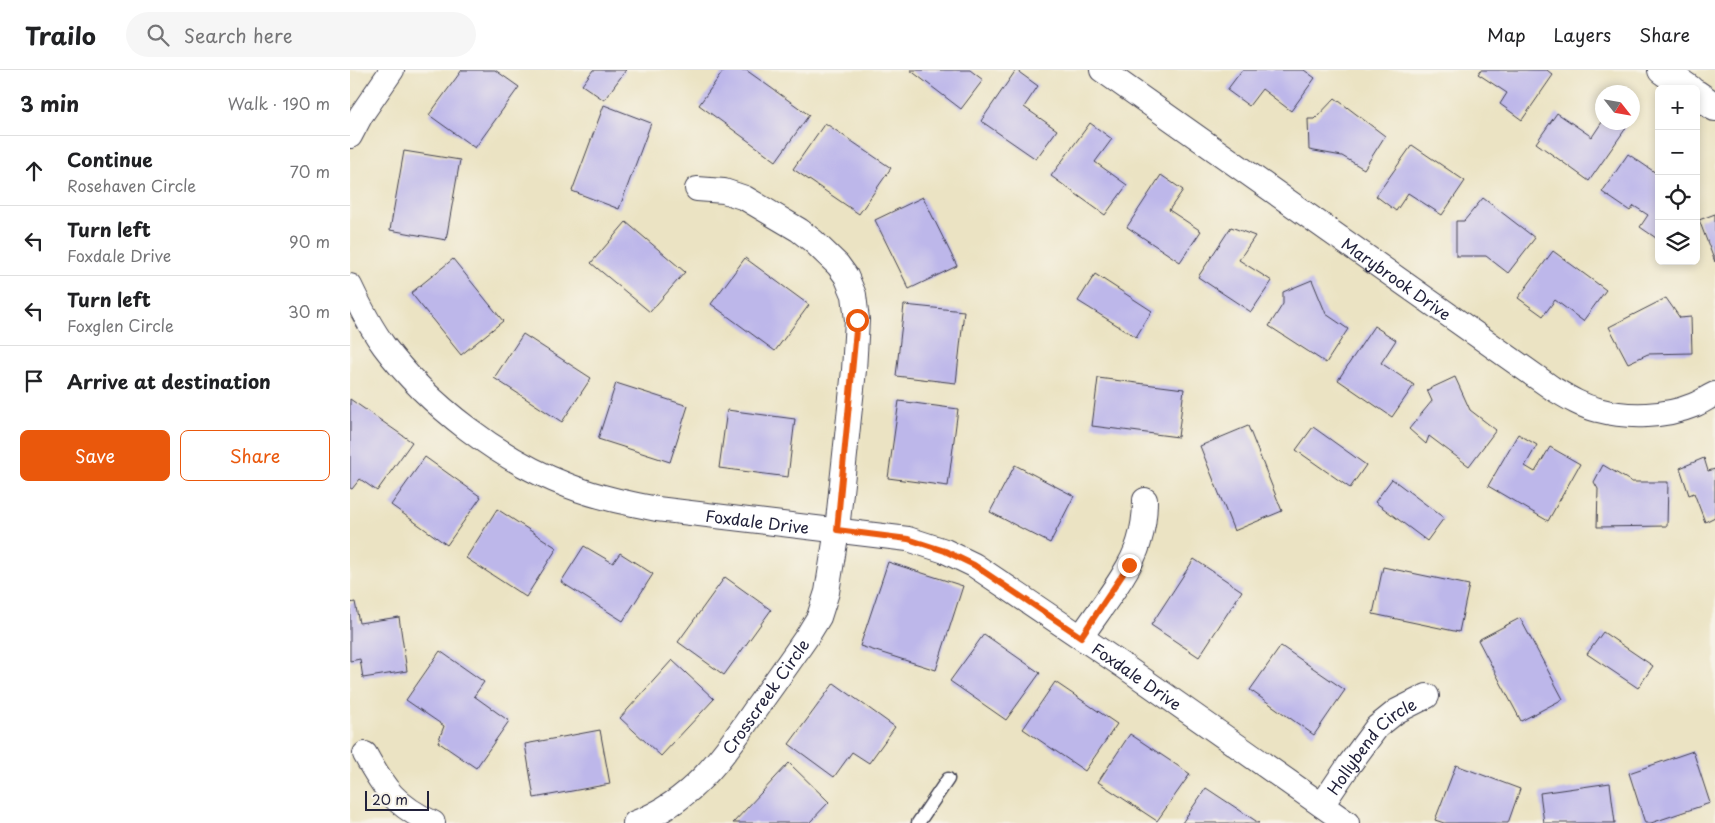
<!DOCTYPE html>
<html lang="en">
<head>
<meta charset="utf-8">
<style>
  body { margin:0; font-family:"Playpen Sans",sans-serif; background:#f6f6f6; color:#202124 }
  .controls { position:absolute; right:15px; top:15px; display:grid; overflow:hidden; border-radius:8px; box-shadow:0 2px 8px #0003 }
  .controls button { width:45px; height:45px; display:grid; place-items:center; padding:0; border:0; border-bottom:1px solid #e0e0e0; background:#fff; color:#202124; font:25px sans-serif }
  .compass { position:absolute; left:1245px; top:15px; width:45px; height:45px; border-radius:50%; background:#fff; box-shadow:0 2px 8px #0003; rotate:121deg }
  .scale { position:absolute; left:15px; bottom:12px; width:64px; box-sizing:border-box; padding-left:5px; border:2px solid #22223b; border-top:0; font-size:14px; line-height:18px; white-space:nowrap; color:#22223b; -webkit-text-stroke:4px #f7f3e8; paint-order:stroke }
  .stop { position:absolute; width:15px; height:15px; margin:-11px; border:4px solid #ea580c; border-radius:50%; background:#fff }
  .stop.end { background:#ea580c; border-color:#fff; box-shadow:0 1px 5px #0008 }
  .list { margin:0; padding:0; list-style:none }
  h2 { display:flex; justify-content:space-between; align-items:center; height:65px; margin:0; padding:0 20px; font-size:21px }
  h2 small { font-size:16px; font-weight:400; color:#757577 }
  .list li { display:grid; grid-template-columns:32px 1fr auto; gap:15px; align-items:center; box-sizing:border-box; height:70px; padding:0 20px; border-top:1px solid #e0e0e0 }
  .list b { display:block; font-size:19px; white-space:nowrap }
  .list p { margin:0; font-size:16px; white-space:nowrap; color:#757577 }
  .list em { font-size:16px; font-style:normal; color:#757577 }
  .actions { display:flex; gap:10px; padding:15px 20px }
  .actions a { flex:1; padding:11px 0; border:1px solid #ea580c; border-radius:8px; text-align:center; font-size:18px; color:#ea580c }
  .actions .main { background:#ea580c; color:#fff }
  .icon { flex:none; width:28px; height:28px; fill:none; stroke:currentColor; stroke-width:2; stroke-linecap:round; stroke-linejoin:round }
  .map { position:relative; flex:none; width:1365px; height:753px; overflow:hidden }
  header { display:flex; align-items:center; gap:30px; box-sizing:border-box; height:70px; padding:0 25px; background:#fff; border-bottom:1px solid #e0e0e0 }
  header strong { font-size:24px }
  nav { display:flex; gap:28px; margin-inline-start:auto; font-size:18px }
  .search { width:350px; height:45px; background:#f6f6f6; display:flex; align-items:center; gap:12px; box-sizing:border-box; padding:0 18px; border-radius:28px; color:#757577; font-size:19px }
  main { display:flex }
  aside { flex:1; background:#fff }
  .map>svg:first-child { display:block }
  .building { fill:#bdb7ea }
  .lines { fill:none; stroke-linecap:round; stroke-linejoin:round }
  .lane-casing { stroke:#403f4f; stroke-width:15 }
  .street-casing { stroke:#403f4f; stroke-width:26 }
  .secondary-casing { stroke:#403f4f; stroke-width:30 }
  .lane { stroke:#fff; stroke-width:12 }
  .street { stroke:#fff; stroke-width:24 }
  .secondary { stroke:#fff; stroke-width:28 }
  .route { stroke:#ea580c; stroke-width:6 }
  .labels { text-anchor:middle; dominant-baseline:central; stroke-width:4; stroke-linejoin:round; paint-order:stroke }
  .street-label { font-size:16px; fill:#22223b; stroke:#f7f3e8 }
</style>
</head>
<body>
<header>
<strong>Trailo</strong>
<div class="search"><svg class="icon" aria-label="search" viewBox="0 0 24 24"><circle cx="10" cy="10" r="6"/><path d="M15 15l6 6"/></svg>Search here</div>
<nav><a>Map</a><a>Layers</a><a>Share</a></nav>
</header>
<main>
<aside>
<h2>3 min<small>Walk · 190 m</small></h2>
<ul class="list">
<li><svg class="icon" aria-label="ahead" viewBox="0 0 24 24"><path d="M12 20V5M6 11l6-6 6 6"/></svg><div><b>Continue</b><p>Rosehaven Circle</p></div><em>70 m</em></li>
<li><svg class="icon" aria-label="left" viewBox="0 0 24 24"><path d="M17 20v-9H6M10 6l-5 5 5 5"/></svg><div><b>Turn left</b><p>Foxdale Drive</p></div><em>90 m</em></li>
<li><svg class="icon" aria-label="left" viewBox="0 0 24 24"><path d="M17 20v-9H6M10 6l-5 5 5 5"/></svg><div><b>Turn left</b><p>Foxglen Circle</p></div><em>30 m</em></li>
<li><svg class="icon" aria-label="arrive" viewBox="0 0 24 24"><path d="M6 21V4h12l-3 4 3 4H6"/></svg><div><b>Arrive at destination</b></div></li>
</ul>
<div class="actions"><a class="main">Save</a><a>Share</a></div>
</aside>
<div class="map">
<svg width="1365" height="753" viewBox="0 0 1365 753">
  <rect width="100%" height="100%" fill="#f7f3e8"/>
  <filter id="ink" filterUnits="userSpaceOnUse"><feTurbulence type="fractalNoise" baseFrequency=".02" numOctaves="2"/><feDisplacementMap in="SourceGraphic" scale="10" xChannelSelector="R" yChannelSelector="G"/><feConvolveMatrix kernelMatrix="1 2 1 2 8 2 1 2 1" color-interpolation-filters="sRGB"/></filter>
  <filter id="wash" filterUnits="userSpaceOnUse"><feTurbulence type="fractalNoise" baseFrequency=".0096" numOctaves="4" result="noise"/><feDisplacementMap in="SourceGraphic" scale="20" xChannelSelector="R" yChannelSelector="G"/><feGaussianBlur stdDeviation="1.12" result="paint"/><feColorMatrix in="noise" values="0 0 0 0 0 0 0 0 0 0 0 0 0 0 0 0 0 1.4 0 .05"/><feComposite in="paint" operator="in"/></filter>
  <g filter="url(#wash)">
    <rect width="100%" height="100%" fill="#ebe3c3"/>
    <g id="blocks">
      <g class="building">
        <polygon points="112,0 145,0 169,17 125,78 79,45"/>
        <polygon points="243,0 276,0 254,30 232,15"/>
        <polygon points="374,0 396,0 459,45 426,91 349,35"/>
        <polygon points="560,0 620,0 633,10 611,39"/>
        <polygon points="666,0 688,16 674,37 707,60 686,89 631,51"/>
        <polygon points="892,0 954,0 965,8 941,41 912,19 899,36 877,20"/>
        <polygon points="1131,0 1197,0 1203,5 1172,50 1150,34 1157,23 1128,4"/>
        <polygon points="985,28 1035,66 1014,99 992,86 959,80 958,49 965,49"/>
        <polygon points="254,35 301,53 269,139 222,121"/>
        <polygon points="1207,43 1242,67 1252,52 1269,52 1276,58 1239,111 1186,73"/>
        <polygon points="475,53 541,98 509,144 443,99"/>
        <polygon points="740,53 762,69 745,92 777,115 755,145 701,106"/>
        <polygon points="1062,75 1115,111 1092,145 1058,123 1046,141 1026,126"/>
        <polygon points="54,81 110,90 96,170 40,160"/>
        <polygon points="1278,84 1309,105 1309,164 1306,168 1290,157 1298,145 1284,136 1280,141 1252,122"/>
        <polygon points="811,105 833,120 819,140 851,161 830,192 777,157"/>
        <polygon points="573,127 607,196 559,219 525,150"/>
        <polygon points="1133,128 1185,168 1158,203 1136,186 1106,186 1106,151 1114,151"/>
        <polygon points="1365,144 1365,192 1349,150"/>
        <polygon points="276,152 335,202 300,242 241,193"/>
        <polygon points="881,157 905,166 889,190 922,211 901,242 848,207"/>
        <polygon points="1203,181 1256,220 1233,251 1205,230 1193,246 1168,228"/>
        <polygon points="395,188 459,235 425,281 361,234"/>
        <polygon points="103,189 153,251 111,285 61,223"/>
        <polygon points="745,204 802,241 786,267 728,231"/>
        <polygon points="962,210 976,244 998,259 976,293 919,256 933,234 933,222"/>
        <polygon points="1316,228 1330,248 1341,247 1342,283 1298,284 1278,293 1259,257"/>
        <polygon points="554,235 614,241 606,313 546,306"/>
        <polygon points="1024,256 1046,270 1031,293 1064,315 1042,347 988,310"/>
        <polygon points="173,264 241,308 212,352 144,308"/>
        <polygon points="1105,307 1120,340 1146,360 1119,396 1079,366 1076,374 1059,359 1082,331 1077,320"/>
        <polygon points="748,308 834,319 828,367 742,356"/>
        <polygon points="266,313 338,336 320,392 248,369"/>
        <polygon points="0,329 62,372 27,421 10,409 2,419 0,418"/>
        <polygon points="549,331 608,339 598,416 538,408"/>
        <polygon points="377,340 445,349 438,407 369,398"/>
        <polygon points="898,356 932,441 884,461 850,376"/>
        <polygon points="963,357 1016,395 1000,418 946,380"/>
        <polygon points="1168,364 1187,375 1175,396 1185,402 1200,377 1230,394 1198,451 1138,416"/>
        <polygon points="75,387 131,427 97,475 41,435"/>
        <polygon points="1354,388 1358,401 1365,399 1365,447 1355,452 1344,423 1339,425 1330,398"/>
        <polygon points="665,395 724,426 700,473 640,442"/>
        <polygon points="1253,395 1282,412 1318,412 1317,456 1247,457 1248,419 1244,412"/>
        <polygon points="1042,409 1094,448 1077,471 1025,432"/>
        <polygon points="147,439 207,478 176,527 116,488"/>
        <polygon points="234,476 263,493 270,483 303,504 273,551 211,512"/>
        <polygon points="844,489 892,521 849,587 801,555"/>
        <polygon points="538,492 613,516 586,600 510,576"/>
        <polygon points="1033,497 1119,515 1109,562 1023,544"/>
        <polygon points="375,507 421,540 374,605 328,572"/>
        <polygon points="5,532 9,553 49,547 57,601 13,608 10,589 0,591 0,533"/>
        <polygon points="1170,548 1213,629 1171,651 1128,570"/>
        <polygon points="1253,562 1303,596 1288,618 1237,584"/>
        <polygon points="634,564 690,603 656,650 600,611"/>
        <polygon points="931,576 995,620 964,665 900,620"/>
        <polygon points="90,581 134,612 124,626 159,651 126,698 88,672 94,656 56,630"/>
        <polygon points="322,590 364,629 311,686 270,648"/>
        <polygon points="705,612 767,654 735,701 673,659"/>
        <polygon points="484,613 545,657 519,693 502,682 484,707 439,674"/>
        <polygon points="250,660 260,714 184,728 175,674"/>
        <polygon points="780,664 840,704 807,751 748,712"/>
        <polygon points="1343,681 1360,733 1301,753 1295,753 1279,703"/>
        <polygon points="439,693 479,732 459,753 383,753"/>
        <polygon points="1106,695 1170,719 1158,753 1094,753 1085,750"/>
        <polygon points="1260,713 1265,753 1194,753 1190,723"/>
        <polygon points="856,718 909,753 832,753"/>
      </g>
    </g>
  </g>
  <g filter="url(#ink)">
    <use href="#blocks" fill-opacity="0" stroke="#403f4f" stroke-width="1"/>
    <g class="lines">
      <g class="lane-casing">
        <polyline id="lane" points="568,753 598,709"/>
      </g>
      <g class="street-casing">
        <g id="street">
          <path id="s1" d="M752 0 1202 318C1217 327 1231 336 1248 340 1278 348 1315 347 1344 335 1352 332 1358 327 1365 324"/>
          <polyline points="0,66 11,45 42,0"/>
          <path id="s2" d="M0 216C10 237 20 257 34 276 78 335 150 390 219 416 247 427 277 433 307 439L558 469 595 481 624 495 775 597 997 753"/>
          <path d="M731 567C748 541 781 501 789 472 793 459 795 444 795 430"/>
          <path d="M15 684C34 719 46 736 83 753"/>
          <path id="s3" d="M972 735 999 695 1027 657 1047 641 1077 626"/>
          <path id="s4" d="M285 753C341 732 373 687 405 640 423 615 441 590 458 565L469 547 477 522 487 460 504 300 507 250 504 225 496 206 488 195 463 171 449 160 395 128 374 121 347 119"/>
        </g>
      </g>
      <g class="secondary-casing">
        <g id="secondary">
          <polyline points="1312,0 1339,19"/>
          <polyline points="1346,24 1365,37"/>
        </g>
      </g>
      <use href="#lane" class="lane"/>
      <use href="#street" class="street"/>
      <use href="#secondary" class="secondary"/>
    </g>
  </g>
  <g class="lines" filter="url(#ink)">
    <polyline class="route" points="507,250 487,460 558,469 595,481 624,495 731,567 779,495"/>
  </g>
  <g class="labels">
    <g class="street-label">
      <text stroke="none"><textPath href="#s1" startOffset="361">Marybrook Drive</textPath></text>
      <text stroke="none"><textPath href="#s2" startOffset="496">Foxdale Drive</textPath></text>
      <text stroke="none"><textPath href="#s2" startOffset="916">Foxdale Drive</textPath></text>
      <text stroke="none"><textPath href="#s4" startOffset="185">Crosscreek Circle</textPath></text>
      <text stroke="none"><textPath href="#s3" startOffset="78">Hollybend Circle</textPath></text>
    </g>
  </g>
</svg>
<div class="controls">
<button>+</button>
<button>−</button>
<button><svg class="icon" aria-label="locate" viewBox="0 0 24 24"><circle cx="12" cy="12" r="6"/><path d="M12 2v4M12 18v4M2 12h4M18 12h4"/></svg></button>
<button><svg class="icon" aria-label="layers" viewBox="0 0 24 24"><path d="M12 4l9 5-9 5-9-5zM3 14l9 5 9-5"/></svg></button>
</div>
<svg class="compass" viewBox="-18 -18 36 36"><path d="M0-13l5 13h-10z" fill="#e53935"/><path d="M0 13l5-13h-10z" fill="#757577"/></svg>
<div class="scale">20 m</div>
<div class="stop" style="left:507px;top:250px"></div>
<div class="stop end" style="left:779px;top:495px"></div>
</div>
</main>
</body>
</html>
